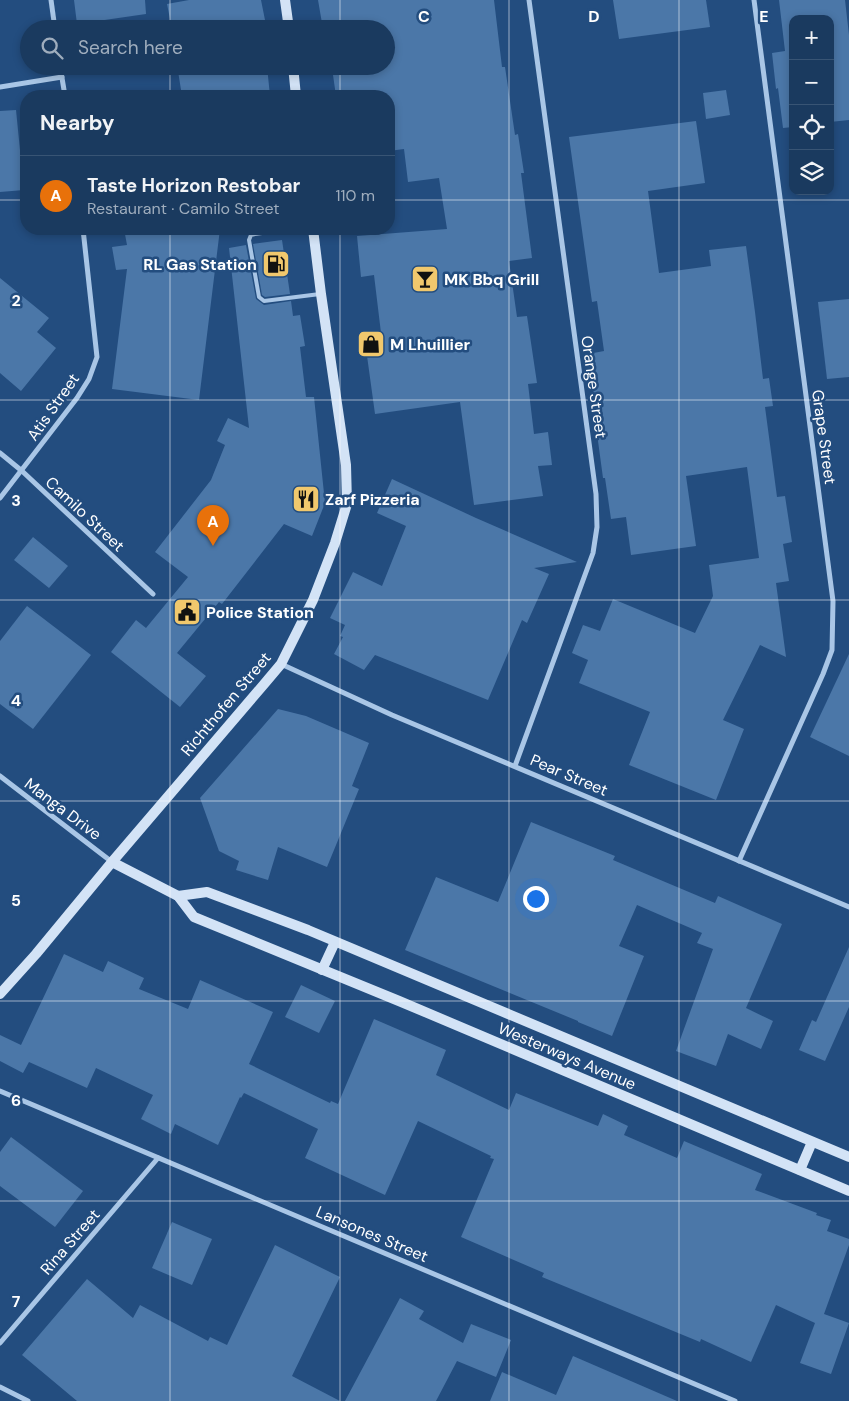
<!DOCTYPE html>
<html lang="en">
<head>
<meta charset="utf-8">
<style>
  body { margin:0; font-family:"DM Sans",sans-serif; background:#274568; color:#f1f3f6 }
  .controls { position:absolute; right:15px; top:15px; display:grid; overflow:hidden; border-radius:10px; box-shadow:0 2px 8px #0003 }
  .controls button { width:45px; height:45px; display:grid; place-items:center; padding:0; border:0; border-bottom:1px solid #385474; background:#1a3a5f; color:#f1f3f6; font:25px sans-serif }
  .you { position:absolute; left:535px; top:898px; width:18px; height:18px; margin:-12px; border:4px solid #fff; border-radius:50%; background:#1a73e8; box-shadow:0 0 0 8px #1a73e833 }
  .badge { display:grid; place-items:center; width:32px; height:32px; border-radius:50%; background:#8bbbb9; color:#fff; font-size:16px; font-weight:700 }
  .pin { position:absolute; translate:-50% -41px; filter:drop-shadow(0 1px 2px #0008) }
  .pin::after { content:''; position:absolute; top:26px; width:18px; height:15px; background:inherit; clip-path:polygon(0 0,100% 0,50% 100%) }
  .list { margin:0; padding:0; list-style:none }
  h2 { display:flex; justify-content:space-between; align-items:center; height:65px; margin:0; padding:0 20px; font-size:21px }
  h2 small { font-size:16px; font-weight:400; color:#9fadbd }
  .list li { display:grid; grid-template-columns:32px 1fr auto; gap:15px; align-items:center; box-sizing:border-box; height:80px; padding:0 20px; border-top:1px solid #385474 }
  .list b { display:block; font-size:19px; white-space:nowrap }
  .list p { margin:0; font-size:16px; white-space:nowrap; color:#9fadbd }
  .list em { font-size:16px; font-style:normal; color:#9fadbd }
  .icon { flex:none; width:28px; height:28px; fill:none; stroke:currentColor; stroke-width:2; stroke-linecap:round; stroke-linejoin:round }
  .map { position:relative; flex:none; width:849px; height:1401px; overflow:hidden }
  .search { position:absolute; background:#1a3a5f; box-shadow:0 2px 8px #0003; left:20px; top:20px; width:375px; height:55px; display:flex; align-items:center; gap:12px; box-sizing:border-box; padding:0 18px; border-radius:28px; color:#9fadbd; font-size:19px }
  .panel { position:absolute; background:#1a3a5f; box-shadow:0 2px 8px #0003; left:20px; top:90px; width:375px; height:145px; border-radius:20px }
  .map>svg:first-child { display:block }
  .building { fill:#4b77a8 }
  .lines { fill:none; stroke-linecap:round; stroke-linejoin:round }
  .lane { stroke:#a9c6e6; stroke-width:4 }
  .street { stroke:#a9c6e6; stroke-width:5 }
  .secondary { stroke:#d3e3f6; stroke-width:10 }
  .grid { fill:none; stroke:#fff; stroke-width:1; stroke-opacity:0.55 }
  .labels { text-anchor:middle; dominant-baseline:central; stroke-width:5; stroke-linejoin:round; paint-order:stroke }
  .poi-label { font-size:16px; font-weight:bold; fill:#fff; stroke:#234d7f; text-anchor:start }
  .street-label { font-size:16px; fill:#fff; stroke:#234d7f }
  .grid-label { font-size:16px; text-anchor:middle; font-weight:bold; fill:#fff; stroke:#234d7f; stroke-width:5; stroke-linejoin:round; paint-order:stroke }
</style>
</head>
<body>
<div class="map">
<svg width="849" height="1401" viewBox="0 0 849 1401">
  <rect width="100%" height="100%" fill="#234d7f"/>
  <g class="building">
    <polygon points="74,0 145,0 146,14 77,24"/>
    <polygon points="189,0 261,0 265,20 239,24 239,29 172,29 167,4"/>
    <polygon points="318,0 494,0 502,67 505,67 515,135 518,134 524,173 521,173 532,258 509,261 517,317 527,316 537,383 528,384 534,434 548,432 552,465 538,466 543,496 474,505 460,402 375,414 364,334 381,333 374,275 361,277 357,236 447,229 439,178 408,182 404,149 389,151 389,96 336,96 333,75 330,75 329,66 386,66 386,29 323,29"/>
    <polygon points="613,0 706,0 710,27 619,39"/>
    <polygon points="779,0 845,0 849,35 849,120 830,122 830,19 793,19 793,127 783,128 778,88 776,89 772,53 785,51"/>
    <polygon points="191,66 267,66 270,96 182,96 178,71 191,70"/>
    <polygon points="726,90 730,115 706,119 703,93"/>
    <polygon points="16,110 24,190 0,192 0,111"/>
    <polygon points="696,121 705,183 648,191 659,273 711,266 709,250 746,246 755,312 763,379 769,378 773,406 765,407 777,497 785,496 792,542 783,544 789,581 776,583 786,657 760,645 723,720 744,729 716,800 629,765 650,712 579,683 588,660 572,653 583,625 600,631 613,599 695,633 713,596 709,565 759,558 747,467 686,476 696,546 631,555 626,517 611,519 605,478 603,478 593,404 595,403 588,354 604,351 597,301 592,302 569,137"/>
    <polygon points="124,229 220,229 199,400 112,389 127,269 116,270 112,247 127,245"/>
    <polygon points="282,240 290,294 265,297 262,295 253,244"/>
    <polygon points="246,245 256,299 264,305 291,301 293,316 300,315 305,346 300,347 306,397 314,397 325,503 312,536 284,524 222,604 219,602 177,653 206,676 180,707 111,652 136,620 146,628 188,577 155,552 211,480 225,445 217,441 228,418 249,428 229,248"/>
    <polygon points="0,278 49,318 37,332 56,348 21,391 0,373"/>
    <polygon points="849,299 849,377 827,379 818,302"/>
    <polygon points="392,479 476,518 577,562 534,568 549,574 527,623 522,620 488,700 375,655 364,670 334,654 343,637 340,636 345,625 330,618 353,572 382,586 406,526 377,513"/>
    <polygon points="33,537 68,566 49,588 14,560"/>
    <polygon points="27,606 91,655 33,729 0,704 0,641"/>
    <polygon points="849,654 849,756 810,737"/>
    <polygon points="278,709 306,716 369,743 352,786 359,789 327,867 278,847 268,880 236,870 239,861 219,851 200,798"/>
    <polygon points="531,822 615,856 613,860 715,903 718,896 782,924 746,1008 773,1021 761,1049 728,1034 716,1066 676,1051 713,949 697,943 702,933 637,905 619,946 644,956 612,1036 578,1022 578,1021 405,950 436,877 498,902"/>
    <polygon points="849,947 849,1007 825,1061 799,1050 812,1020 816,1022"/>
    <polygon points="64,954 103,972 108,961 144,978 139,989 188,1009 200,980 273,1012 249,1064 330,1103 331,1101 338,1104 374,1019 446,1050 436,1075 509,1110 516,1093 598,1126 603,1114 628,1126 624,1135 677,1158 684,1141 762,1174 755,1190 817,1213 816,1215 831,1220 827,1231 849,1239 849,1245 824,1314 849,1323 831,1374 800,1363 815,1323 776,1305 751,1362 701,1339 700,1342 542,1277 544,1273 461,1237 494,1159 490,1158 491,1156 418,1121 385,1195 305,1158 318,1129 244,1093 241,1098 240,1097 218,1145 175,1124 171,1134 141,1119 153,1095 96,1068 87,1088 29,1062 23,1073 0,1061 0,1035 21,1045"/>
    <polygon points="301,985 335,1001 319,1033 285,1017"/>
    <polygon points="11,1137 83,1191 55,1227 0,1186 0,1152"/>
    <polygon points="172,1222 212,1239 192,1285 152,1268"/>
    <polygon points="275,1245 340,1277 292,1376 340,1401 77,1401 22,1355 87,1279 133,1318 140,1305 208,1341 210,1337 227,1345"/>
    <polygon points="400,1298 424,1311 419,1319 463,1343 471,1324 511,1340 496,1377 457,1361 436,1401 345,1401"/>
    <polygon points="573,1356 677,1401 490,1401 502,1372 556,1395"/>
  </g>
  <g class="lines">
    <polyline class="lane" points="290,229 255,234 251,235 249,240 259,297 264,301 320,294"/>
    <g class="street">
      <polyline points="51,0 55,29"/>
      <polyline points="60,66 65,96"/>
      <polyline points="0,87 62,77"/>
      <polyline points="0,453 22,471 153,594"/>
      <polyline points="0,498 77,398 89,379 97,357 83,229"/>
      <polyline points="281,664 392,715 849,907"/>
      <polyline points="515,766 593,553 597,527 596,494 529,0"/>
      <polyline points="0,776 112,862"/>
      <polyline points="739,861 823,674 832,650 833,601 754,0"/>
      <polyline points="0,1091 735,1401"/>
      <polyline points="0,1343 158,1158"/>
      <polyline points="0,1387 28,1401"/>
    </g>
    <g class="secondary">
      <polyline points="285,0 289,29"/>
      <polyline points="293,66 296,96"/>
      <polyline points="112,862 178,896 194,917 399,1001 849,1191"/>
      <polyline points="178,896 207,892 308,930 849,1157"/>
      <polyline points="322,970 335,942"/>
      <polyline points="0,994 36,954 112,862 265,683 281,664 313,600 335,543 347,504 346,465 321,294 313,229"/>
      <polyline points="800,1170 812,1142"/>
    </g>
  </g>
  <path class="grid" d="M170 0V29M340 0V29M509 0V1401M679 0V1401M170 66V96M340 66V96M0 200H26M389 200H849M170 229V1401M340 229V1401M0 400H849M0 600H849M0 801H849M0 1001H849M0 1201H849"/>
  <defs>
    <g id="fuel-square" transform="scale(1.4375)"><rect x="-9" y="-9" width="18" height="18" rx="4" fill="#f1c86d" stroke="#234d7f"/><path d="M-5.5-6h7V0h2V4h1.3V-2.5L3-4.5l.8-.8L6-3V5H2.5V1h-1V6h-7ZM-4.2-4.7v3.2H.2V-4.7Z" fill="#111"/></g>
    <g id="bar-square" transform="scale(1.4375)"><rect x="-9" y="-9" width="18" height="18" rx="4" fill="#f1c86d" stroke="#234d7f"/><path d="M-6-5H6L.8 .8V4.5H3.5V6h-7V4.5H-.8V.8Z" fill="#111"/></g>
    <g id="shop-square" transform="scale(1.4375)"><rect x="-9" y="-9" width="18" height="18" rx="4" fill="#f1c86d" stroke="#234d7f"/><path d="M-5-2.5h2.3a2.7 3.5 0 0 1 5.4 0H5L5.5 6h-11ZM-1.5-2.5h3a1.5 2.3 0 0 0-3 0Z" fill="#111"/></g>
    <g id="restaurant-square" transform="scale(1.4375)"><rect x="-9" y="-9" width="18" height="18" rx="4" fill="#f1c86d" stroke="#234d7f"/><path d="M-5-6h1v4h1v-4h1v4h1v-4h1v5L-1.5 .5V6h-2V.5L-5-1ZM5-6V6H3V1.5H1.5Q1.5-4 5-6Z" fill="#111"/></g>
    <g id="civic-square" transform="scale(1.4375)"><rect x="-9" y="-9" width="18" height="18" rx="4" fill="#f1c86d" stroke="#234d7f"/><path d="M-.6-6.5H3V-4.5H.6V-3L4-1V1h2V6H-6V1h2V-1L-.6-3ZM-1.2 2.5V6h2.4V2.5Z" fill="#111"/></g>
  </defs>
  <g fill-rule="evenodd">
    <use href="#fuel-square" x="276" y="264"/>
    <use href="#bar-square" x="425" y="279"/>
    <use href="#shop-square" x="371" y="344"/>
    <use href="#restaurant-square" x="306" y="499"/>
    <use href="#civic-square" x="187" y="612"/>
  </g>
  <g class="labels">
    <g class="poi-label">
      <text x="257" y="264" text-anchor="end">RL Gas Station</text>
      <text x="444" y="279">MK Bbq Grill</text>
      <text x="390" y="344">M Lhuillier</text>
      <text x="325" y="499">Zarf Pizzeria</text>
      <text x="206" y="612">Police Station</text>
    </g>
    <g class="street-label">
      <text transform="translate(594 387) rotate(82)">Orange Street</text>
      <text transform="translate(53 407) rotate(-55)">Atis Street</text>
      <text transform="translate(824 437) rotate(82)">Grape Street</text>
      <text transform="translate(85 514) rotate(43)">Camilo Street</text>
      <text transform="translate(226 704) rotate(-50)">Richthofen Street</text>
      <text transform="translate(569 775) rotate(23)">Pear Street</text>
      <text transform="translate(63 809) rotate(37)">Manga Drive</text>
      <text transform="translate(567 1056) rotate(23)">Westerways Avenue</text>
      <text transform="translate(372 1234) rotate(23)">Lansones Street</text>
      <text transform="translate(70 1242) rotate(-49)">Rina Street</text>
    </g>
  </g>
  <g class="grid-label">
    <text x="424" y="22">C</text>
    <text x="594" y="22">D</text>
    <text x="764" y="22">E</text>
    <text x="16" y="306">2</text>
    <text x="16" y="506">3</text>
    <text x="16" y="706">4</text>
    <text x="16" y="906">5</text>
    <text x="16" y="1106">6</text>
    <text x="16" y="1307">7</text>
  </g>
</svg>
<div class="controls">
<button>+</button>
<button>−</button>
<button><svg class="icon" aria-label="locate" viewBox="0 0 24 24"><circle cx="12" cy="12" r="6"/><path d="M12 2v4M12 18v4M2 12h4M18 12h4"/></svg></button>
<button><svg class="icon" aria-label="layers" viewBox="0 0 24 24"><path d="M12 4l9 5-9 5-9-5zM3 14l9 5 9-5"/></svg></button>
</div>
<div class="you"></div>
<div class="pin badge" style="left:213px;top:546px;background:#e8710a">A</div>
<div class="search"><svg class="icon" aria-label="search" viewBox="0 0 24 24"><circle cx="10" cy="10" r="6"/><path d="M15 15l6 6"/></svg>Search here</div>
<section class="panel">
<h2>Nearby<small></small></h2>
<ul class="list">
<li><span class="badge" style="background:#e8710a">A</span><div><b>Taste Horizon Restobar</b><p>Restaurant · Camilo Street</p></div><em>110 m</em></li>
</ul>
</section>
</div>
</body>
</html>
